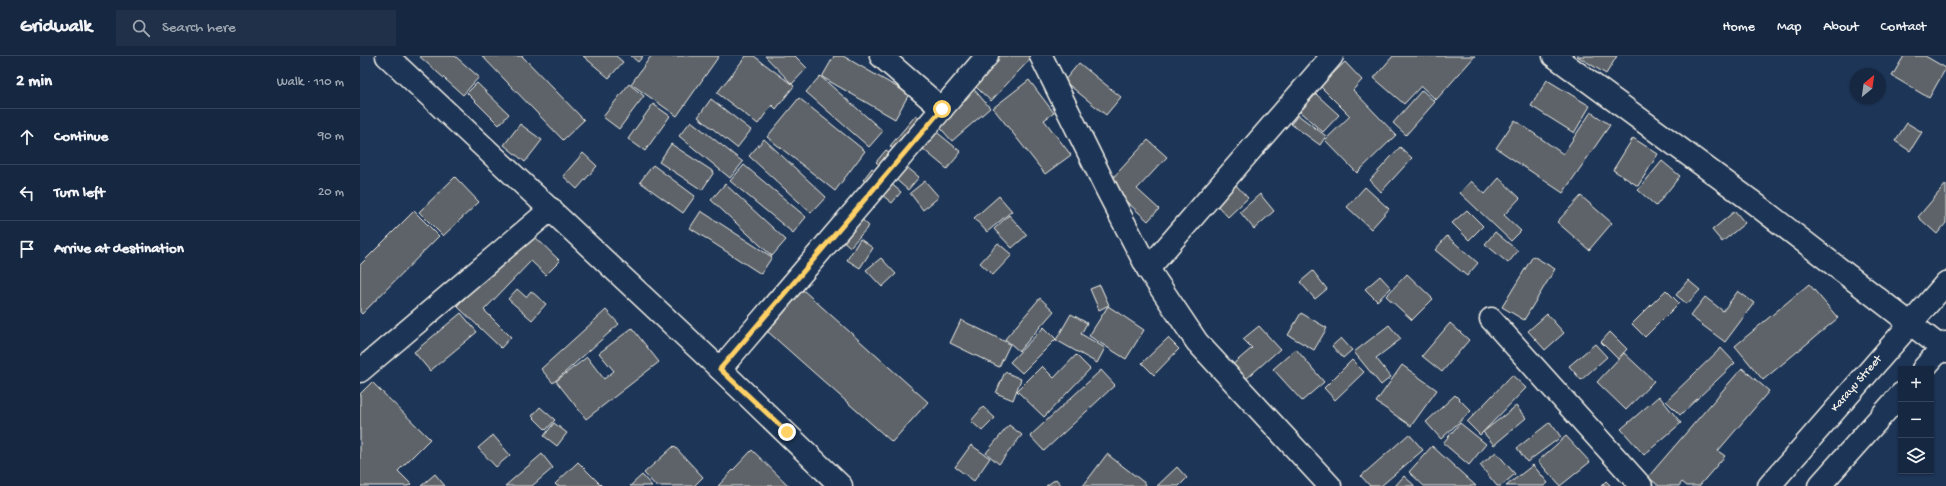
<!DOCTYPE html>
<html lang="en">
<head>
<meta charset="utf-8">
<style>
  body { margin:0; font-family:"Gochi Hand",sans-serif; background:#1f3048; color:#f1f3f6 }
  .controls { position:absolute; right:12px; bottom:12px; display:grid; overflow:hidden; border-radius:0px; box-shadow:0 1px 3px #0004 }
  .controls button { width:36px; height:36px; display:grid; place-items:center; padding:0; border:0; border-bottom:1px solid #35445a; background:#162841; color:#f1f3f6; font:20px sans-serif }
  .compass { position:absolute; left:1490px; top:12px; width:36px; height:36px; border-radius:50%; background:#162841; box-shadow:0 1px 3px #0004; rotate:29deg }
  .stop { position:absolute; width:12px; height:12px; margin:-9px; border:3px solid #ffd166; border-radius:50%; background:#fff }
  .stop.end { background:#ffd166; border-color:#fff; box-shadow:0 1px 4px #0008 }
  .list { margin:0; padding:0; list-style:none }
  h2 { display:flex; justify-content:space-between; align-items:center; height:52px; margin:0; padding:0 16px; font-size:17px }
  h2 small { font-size:13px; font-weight:400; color:#9ea6b1 }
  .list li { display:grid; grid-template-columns:26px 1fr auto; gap:12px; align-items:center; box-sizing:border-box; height:56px; padding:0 16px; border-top:1px solid #35445a }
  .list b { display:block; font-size:15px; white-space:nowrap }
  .list em { font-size:13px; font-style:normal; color:#9ea6b1 }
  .icon { flex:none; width:22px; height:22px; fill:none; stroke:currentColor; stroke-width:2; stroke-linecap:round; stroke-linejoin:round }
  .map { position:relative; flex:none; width:1586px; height:430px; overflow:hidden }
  header { display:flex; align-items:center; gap:24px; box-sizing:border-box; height:56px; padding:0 20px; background:#162841; border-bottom:1px solid #35445a }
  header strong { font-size:19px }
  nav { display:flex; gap:22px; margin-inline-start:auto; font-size:14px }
  .search { width:280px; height:36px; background:#1f3048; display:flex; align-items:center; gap:10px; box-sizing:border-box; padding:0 14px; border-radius:0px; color:#9ea6b1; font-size:15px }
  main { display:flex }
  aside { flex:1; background:#162841 }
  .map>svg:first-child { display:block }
  .building { fill:#5d6469; stroke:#f4f1e8 }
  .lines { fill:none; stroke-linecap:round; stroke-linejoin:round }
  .street-casing { stroke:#f4f1e8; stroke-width:25 }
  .secondary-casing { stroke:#f4f1e8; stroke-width:25 }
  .street { stroke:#1d3557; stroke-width:22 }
  .secondary { stroke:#1d3557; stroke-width:22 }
  .route { stroke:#ffd166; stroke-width:5 }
  .labels { text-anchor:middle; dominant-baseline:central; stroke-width:4; stroke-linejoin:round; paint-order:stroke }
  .street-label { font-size:12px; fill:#f4f1e8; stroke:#1d3557 }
</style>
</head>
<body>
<header>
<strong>Gridwalk</strong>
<div class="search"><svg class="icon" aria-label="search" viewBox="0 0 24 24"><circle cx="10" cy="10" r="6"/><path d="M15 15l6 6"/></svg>Search here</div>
<nav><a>Home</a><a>Map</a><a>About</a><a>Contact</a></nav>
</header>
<main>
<aside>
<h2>2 min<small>Walk · 110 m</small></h2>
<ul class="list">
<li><svg class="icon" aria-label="ahead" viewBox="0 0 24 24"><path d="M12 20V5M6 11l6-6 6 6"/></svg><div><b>Continue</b></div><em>90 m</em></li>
<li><svg class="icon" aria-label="left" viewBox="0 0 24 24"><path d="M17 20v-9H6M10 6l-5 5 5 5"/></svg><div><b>Turn left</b></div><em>20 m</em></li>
<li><svg class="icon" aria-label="arrive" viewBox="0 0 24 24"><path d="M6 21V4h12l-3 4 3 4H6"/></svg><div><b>Arrive at destination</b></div></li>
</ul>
</aside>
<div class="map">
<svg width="1586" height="430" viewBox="0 0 1586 430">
  <rect width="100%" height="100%" fill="#1d3557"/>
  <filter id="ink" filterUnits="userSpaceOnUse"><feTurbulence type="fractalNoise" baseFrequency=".025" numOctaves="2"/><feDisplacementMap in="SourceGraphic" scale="8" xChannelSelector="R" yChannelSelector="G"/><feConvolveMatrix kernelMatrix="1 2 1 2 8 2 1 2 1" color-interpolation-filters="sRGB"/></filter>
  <g filter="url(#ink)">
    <g class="building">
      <polygon points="59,0 95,0 119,21 103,39"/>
      <polygon points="122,0 162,0 224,64 203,84"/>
      <polygon points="223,0 256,0 263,6 249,22"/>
      <polygon points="271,0 283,0 278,6"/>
      <polygon points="291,0 359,0 317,60 271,28"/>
      <polygon points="386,0 394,0 434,30 416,53 412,49 398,68 357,37"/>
      <polygon points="405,0 435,0 447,12 432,28"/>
      <polygon points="474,0 483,0 549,38 535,63 462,21"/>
      <polygon points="624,0 673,0 631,45 605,21"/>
      <polygon points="1033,0 1115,0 1076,44 1061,30 1044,48 1014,22"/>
      <polygon points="1217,0 1257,0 1246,18"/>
      <polygon points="1544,0 1565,0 1586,12 1569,42 1532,20"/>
      <polygon points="985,6 1002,24 993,34 1036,79 997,117 965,84 990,60 960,30"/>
      <polygon points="719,7 761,41 746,59 704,25"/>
      <polygon points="460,20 523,75 509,91 446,36"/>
      <polygon points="606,24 630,52 592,85 567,57"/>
      <polygon points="669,24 694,57 684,64 711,99 685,118 633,52"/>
      <polygon points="1187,24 1230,50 1214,77 1171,50"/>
      <polygon points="117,27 149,58 139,69 107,37"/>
      <polygon points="269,28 284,40 259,73 243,61"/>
      <polygon points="1062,34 1075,46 1046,79 1033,67"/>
      <polygon points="956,38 979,59 963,76 940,56"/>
      <polygon points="439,42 505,95 475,135 407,81"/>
      <polygon points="351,43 391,74 377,92 338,61"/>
      <polygon points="293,48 310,60 285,95 268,83"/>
      <polygon points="1231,56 1250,69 1203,137 1136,92 1155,64 1203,98"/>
      <polygon points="556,59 601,96 587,113 557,88 545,102 530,90"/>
      <polygon points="938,59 966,80 960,89 931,68"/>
      <polygon points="331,65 383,106 370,122 319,80"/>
      <polygon points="1547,67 1562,76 1550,95 1535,85"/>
      <polygon points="160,68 182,84 165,106 144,89"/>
      <polygon points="1273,82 1298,98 1278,130 1253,114"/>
      <polygon points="404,83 466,141 451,157 389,100"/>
      <polygon points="788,84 807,101 777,133 799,153 788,165 747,128"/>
      <polygon points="311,88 354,116 342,134 299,106"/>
      <polygon points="1040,91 1052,102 1021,136 1010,124"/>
      <polygon points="526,94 559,121 548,134 516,106"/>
      <polygon points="223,97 237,110 217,133 203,120"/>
      <polygon points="1302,105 1320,120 1296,150 1278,134"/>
      <polygon points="293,109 335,140 323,157 280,126"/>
      <polygon points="384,109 446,161 433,177 370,125"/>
      <polygon points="512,112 541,136 532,147 503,124"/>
      <polygon points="95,121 119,146 83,180 59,156"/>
      <polygon points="1139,122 1160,142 1144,159 1161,175 1151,185 1100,137 1111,125 1125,138"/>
      <polygon points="565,125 579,141 563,154 550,137"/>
      <polygon points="873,126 888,142 868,161 853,145"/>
      <polygon points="365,128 426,184 412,200 351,144"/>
      <polygon points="1586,128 1586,167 1577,178 1558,161"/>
      <polygon points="1005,131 1029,153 1011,173 987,151"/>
      <polygon points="900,138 914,155 894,173 880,156"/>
      <polygon points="639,140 652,155 627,176 614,162"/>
      <polygon points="1221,140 1252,167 1229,194 1197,166"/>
      <polygon points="1107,154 1123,170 1109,184 1092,167"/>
      <polygon points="54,155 79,180 2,258 0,256 0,209"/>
      <polygon points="341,155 412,201 401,218 330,172"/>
      <polygon points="1375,155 1385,167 1362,186 1352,174"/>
      <polygon points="495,157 509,170 490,191 476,178"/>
      <polygon points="649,159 667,179 652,192 634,173"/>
      <polygon points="169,175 200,205 186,219 171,205 124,254 151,281 141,292 97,250"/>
      <polygon points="1135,176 1158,195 1148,207 1125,188"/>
      <polygon points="1087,180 1118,207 1107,220 1075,194"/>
      <polygon points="500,183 513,192 500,212 487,204"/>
      <polygon points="638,187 652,199 633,219 620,207"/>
      <polygon points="1173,200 1195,213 1164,264 1142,251"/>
      <polygon points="521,202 536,218 522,231 506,214"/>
      <polygon points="953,215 967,233 955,243 940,226"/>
      <polygon points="1047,218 1073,243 1052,264 1026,240"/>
      <polygon points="1020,220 1031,232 1017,245 1005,233"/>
      <polygon points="1328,224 1340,234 1327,248 1316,239"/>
      <polygon points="1449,228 1478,262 1403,324 1375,290"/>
      <polygon points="740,229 749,249 739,254 730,233"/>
      <polygon points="157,233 166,241 171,235 186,248 172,264 148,243"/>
      <polygon points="443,234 568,346 532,386 407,275"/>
      <polygon points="1306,234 1319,247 1285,281 1272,268"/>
      <polygon points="1378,235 1394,247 1365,286 1330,260 1345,241 1363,255"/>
      <polygon points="680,242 694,255 659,295 645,283"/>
      <polygon points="748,250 784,274 766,303 729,280"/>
      <polygon points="246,254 259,268 193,327 181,313"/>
      <polygon points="101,257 117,276 70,315 54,296"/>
      <polygon points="941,257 967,272 954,294 928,279"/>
      <polygon points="711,258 727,267 721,278 745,292 737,307 696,284"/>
      <polygon points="1187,258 1204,277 1185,294 1168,275"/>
      <polygon points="601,264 650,288 639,311 590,287"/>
      <polygon points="1090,267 1109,284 1082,316 1062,300"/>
      <polygon points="1029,269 1041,283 1016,302 1031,321 1021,329 994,296"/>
      <polygon points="899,270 920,293 885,324 872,309 892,292 883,283"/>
      <polygon points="684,271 696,283 662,317 650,306"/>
      <polygon points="272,272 299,306 226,363 196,325 227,301 244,323 254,315 239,297"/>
      <polygon points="1250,276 1267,293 1258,303 1241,286"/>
      <polygon points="808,282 819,293 794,319 782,307"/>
      <polygon points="981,282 992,294 983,302 972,290"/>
      <polygon points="1235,288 1247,301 1221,324 1209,310"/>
      <polygon points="1361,292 1375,307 1320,359 1306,345"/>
      <polygon points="936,293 964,326 942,345 913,313"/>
      <polygon points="1264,297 1294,325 1266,354 1237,326"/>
      <polygon points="716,299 730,313 684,361 657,335 682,310 694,322"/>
      <polygon points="992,304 1004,316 975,344 964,332"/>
      <polygon points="1042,309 1077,334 1051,370 1016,346"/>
      <polygon points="1382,312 1409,335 1358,395 1365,400 1339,430 1327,430 1322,426 1319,430 1299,430 1288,421"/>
      <polygon points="741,314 755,329 684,395 670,380"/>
      <polygon points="645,316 661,323 653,344 636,337"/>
      <polygon points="1152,319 1166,332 1120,379 1107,366"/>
      <polygon points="12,326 70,383 38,415 51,428 48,430 0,430 0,338"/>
      <polygon points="1095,339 1111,355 1081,383 1066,366"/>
      <polygon points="1299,340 1321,367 1284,399 1261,373"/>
      <polygon points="1156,350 1166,362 1134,389 1123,376"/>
      <polygon points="180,351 195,364 186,374 172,360"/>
      <polygon points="623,351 635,362 622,375 611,365"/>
      <polygon points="1190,366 1201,381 1167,406 1157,392"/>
      <polygon points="194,367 207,377 197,390 184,380"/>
      <polygon points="1100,367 1126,388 1109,409 1083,387"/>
      <polygon points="649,369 662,379 639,408 626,397"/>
      <polygon points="1049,378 1063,394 1021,430 1010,430 1001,420"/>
      <polygon points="133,379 150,399 136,411 118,392"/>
      <polygon points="1206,380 1230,406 1200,430 1178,405"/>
      <polygon points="611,389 630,402 614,425 595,411"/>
      <polygon points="314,390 343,421 334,430 296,430 284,417"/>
      <polygon points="1072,390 1116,430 1064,430 1049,416"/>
      <polygon points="392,394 429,430 358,430"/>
      <polygon points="1136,396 1155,418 1141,430 1137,430 1120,409"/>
      <polygon points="182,398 193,412 172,430 145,430"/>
      <polygon points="747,398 786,428 785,430 723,430"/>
      <polygon points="218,406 242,430 197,430 195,428"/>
      <polygon points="1173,409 1188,427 1184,430 1146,430"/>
      <polygon points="817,411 827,422 819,430 797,430"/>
      <polygon points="75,418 85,430 61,430"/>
      <polygon points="282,419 292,430 270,430"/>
      <polygon points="1044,420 1055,430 1035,430"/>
      <polygon points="696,423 702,430 686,430"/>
      <polygon points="1246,425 1251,430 1241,430"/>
    </g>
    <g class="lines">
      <g class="street-casing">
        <g id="street">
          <polyline points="521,0 582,53"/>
          <polyline points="681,0 747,134 788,213 837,286 970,430"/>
          <polyline points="1194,0 1390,144 1586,295"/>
          <polyline points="788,213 972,0"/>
          <polyline points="1131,263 1281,430"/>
          <polyline points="360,313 627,0"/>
        </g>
      </g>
      <g class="secondary-casing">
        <g id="secondary">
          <polyline points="27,0 360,313 481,430"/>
          <polyline points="1563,313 1586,287"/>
          <polyline points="0,315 191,153"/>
          <polyline points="1409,430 1586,227"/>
          <polyline points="1459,430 1541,338"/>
        </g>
      </g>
      <use href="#street" class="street"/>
      <use href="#secondary" class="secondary"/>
    </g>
  </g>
  <g class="lines" filter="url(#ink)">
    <polyline class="route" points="427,376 360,313 582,53"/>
  </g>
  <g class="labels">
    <g class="street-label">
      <text transform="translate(1497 328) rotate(-49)">Karayu Street</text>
    </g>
  </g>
</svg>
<div class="controls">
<button>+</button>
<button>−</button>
<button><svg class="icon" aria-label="layers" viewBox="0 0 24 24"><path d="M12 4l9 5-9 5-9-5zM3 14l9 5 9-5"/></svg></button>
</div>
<svg class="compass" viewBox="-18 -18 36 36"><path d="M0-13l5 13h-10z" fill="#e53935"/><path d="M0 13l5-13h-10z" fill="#9ea6b1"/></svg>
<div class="stop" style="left:582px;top:53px"></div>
<div class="stop end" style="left:427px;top:376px"></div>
</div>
</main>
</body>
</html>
